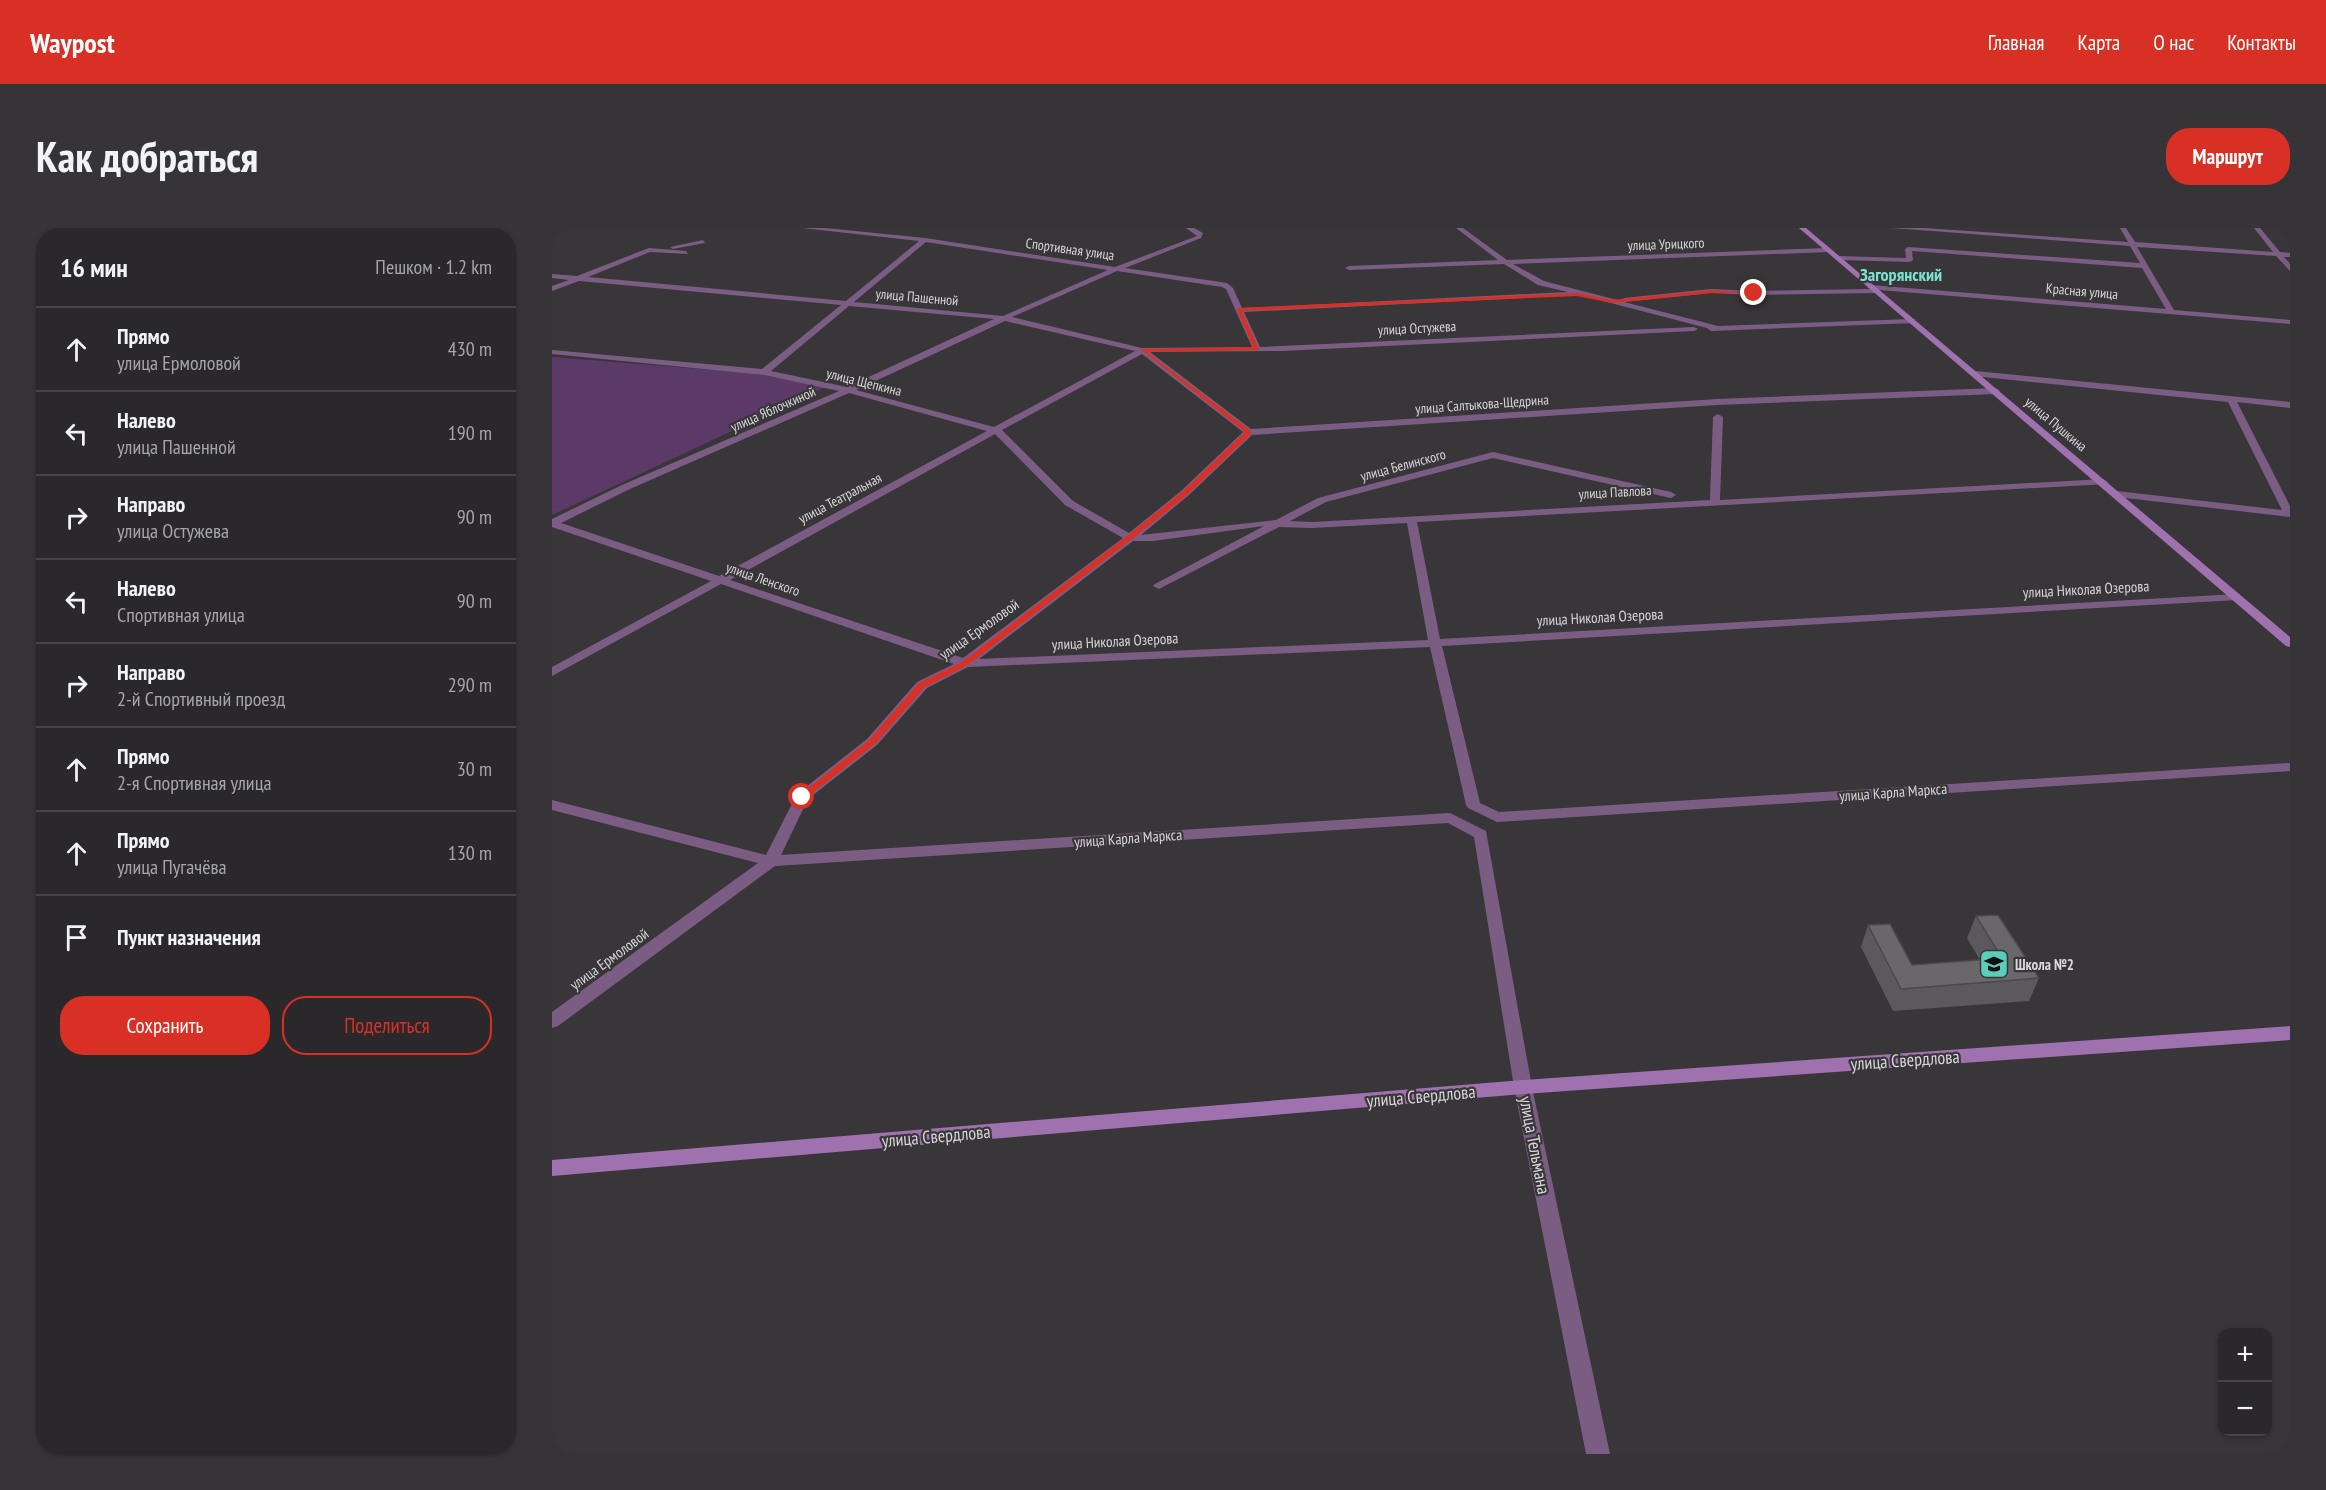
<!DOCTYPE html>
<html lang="ru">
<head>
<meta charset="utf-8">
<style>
  body { margin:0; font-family:"PT Sans Narrow",sans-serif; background:#373438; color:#f1f3f6 }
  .controls { position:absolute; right:18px; bottom:18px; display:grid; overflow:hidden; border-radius:12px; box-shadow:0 2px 4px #0004 }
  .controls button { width:54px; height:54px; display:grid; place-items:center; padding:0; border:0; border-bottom:2px solid #474448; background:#2b282c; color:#f1f3f6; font:30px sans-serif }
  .stop { position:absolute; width:18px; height:18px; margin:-14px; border:4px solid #d93025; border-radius:50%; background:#fff }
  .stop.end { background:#d93025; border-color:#fff; box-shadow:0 2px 6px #0008 }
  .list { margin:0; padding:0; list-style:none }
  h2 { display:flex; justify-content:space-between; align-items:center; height:78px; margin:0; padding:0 24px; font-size:26px }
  h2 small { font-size:20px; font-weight:400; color:#a6a6a9 }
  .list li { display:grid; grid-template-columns:39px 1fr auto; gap:18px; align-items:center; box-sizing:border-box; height:84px; padding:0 24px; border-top:2px solid #474448 }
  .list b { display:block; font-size:22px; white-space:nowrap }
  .list p { margin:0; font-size:20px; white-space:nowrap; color:#a6a6a9 }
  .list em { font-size:20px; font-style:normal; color:#a6a6a9 }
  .actions { display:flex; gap:12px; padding:18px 24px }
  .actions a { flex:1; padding:14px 0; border:2px solid #d93025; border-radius:24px; text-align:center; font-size:21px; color:#d93025 }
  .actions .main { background:#d93025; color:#fff }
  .icon { flex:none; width:33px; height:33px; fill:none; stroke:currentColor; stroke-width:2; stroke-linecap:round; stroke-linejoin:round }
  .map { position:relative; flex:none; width:1738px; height:1226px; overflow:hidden; border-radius:24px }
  header { display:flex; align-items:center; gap:36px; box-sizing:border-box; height:84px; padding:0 30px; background:#d93025; color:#fff }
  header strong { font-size:28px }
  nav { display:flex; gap:33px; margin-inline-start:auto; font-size:21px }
  .intro { display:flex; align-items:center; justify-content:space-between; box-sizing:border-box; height:144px; padding:0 36px }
  h1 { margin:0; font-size:42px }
  .button { padding:15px 27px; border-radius:24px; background:#d93025; color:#fff; font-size:21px; font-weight:700 }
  main { display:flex; gap:36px; padding:0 36px }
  aside { flex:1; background:#2b282c; border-radius:24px; box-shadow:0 2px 4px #0004 }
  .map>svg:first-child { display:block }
  .green { fill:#5c3a67 }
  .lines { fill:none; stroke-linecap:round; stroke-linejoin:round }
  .street { fill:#7b5d84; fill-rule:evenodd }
  .secondary { fill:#a071af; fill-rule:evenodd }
  .wall { fill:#5b595d }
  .building { fill:#6a676c; stroke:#4a484c; stroke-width:1.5 }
  .route { fill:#d93025 }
  .labels { text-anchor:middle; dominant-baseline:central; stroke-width:4.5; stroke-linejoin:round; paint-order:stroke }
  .far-street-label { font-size:14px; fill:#d8d6d9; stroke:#39363a }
  .street-label { font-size:15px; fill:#d8d6d9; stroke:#39363a }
  .poi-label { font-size:15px; font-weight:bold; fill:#d8d6d9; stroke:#39363a; text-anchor:start }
  .far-district-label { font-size:18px; font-weight:bold; fill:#7ce2d1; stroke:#39363a }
  .near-street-label { font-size:18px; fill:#d8d6d9; stroke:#39363a }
</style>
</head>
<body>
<header>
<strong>Waypost</strong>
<nav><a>Главная</a><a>Карта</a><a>О нас</a><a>Контакты</a></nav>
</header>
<div class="intro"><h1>Как добраться</h1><a class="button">Маршрут</a></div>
<main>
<aside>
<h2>16 мин<small>Пешком · 1.2 km</small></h2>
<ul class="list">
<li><svg class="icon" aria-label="ahead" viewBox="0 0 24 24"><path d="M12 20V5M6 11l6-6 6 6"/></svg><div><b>Прямо</b><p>улица Ермоловой</p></div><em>430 m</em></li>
<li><svg class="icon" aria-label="left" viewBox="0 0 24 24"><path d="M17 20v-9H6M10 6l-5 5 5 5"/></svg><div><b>Налево</b><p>улица Пашенной</p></div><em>190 m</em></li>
<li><svg class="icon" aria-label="right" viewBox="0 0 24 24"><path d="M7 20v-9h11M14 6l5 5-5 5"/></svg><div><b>Направо</b><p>улица Остужева</p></div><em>90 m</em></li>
<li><svg class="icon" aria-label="left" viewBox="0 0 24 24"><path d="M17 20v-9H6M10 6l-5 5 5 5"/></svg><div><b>Налево</b><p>Спортивная улица</p></div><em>90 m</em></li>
<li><svg class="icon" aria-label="right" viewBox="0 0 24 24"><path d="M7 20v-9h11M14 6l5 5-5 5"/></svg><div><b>Направо</b><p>2-й Спортивный проезд</p></div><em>290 m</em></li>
<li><svg class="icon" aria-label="ahead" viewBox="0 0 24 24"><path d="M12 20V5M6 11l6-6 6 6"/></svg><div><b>Прямо</b><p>2-я Спортивная улица</p></div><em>30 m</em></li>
<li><svg class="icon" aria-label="ahead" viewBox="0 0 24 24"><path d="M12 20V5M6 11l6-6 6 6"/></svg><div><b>Прямо</b><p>улица Пугачёва</p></div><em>130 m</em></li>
<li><svg class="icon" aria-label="arrive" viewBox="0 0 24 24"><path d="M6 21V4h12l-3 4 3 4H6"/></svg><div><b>Пункт назначения</b></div></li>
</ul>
<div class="actions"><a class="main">Сохранить</a><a>Поделиться</a></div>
</aside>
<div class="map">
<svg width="1738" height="1226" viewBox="0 0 1738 1226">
  <rect width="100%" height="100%" fill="#39363a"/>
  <polygon class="green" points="0,129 199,145 274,159 0,287"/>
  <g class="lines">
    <g class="street">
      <path d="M250 0H273L373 10 563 39 645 8 634 0H642L651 5 649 10 573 40 675 55 681 60 690 80 1016 64 986 57 952 36 797 42 793 40 797 38 946 32 904 0H911L955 32 1276 20 1279 22 1276 24 961 36 992 53 1069 73 1072 70 1159 61 1202 63 1318 61 1315 59 1319 57 1614 81 1590 40 1360 23 1361 32 1358 34 1286 32 1283 30 1286 28 1354 30 1353 21 1356 19 1588 35 1578 18 1340 0H1372L1576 14 1568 0H1574L1583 14 1721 24 1702 0H1708L1728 24 1738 25V29H1732L1738 36V43L1724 28 1585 19 1622 82 1738 92V96L1327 62 1324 65 1202 67 1159 65 1072 74 1166 98 1360 91H1363V95L1159 103 1155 100 1028 67 692 84 708 119 1142 99 1146 101 1142 103 730 123 598 124 699 201 1165 171 1444 160 1448 163 1444 166 1165 177 700 207 637 267 589 307 724 292 766 270 941 224 1119 264 1124 267 1119 270 941 230 774 274 738 293 760 294 1158 272 1161 189 1166 186 1171 189 1168 272 1551 251 1556 254 1555 256 865 294 888 411 1685 366 1691 369 1685 372 890 418 928 575 947 584 1738 535V543L945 594 916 580 914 577 878 419 416 439 375 460 325 517 256 571 229 627 898 585 934 603 980 859 1058 1226H1034L962 859 922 609 896 595 223 638 6 798 0 800V784L206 635 0 582V572L214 627 245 566 315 511 365 454 402 436 169 356 0 448V439L159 353 0 299V291L70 257 287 163 212 147 0 126V122L210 141 289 77 27 53 0 63V58L17 52 0 50V46L25 48 97 20 134 23 136 26 98 24 36 49 294 73 367 13ZM374 14 556 42 451 88 302 74ZM565 43 670 59 674 61 700 119 590 120 460 89ZM297 78 442 91 295 159 219 143ZM453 93 583 123 442 199 304 162ZM590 126 691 204 629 263 577 305 521 273 450 202ZM297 165 435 203 167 348 9 295 78 261ZM443 206 513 277 571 310 411 430 178 352ZM855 295 876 412 427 431 581 313H601L712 298 603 356 601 358 607 361 727 299 760 300Z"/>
      <polygon points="151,12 153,15 121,21 118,19"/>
      <polygon points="1424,143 1738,174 1738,180 1685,174 1738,278 1738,289 1565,269 1560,266 1565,263 1730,282 1676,174 1421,148 1420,146"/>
    </g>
    <g class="secondary">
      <polygon points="1247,0 1254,0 1738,409 1738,419 1734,418"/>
      <polygon points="1738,798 1738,812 971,866 0,948 0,932 971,852"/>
    </g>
  </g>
  <polygon class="wall" points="1424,688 1487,750 1477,773 1341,783 1309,719 1316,697 1360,737 1428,732 1415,710"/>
  <polygon class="building" points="1446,687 1487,750 1349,761 1316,697 1338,696 1360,737 1450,730 1424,688"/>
  <polygon class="route" points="1160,62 1205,65 1160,65 1060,75 1025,68 690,83 707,122 595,124 699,203 699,206 635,267 580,311 416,437 373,459 323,516 253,571 245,569 317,512 367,455 410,434 575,308 630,264 693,204 588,121 701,119 685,82 687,80 1025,65 1060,72"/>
  <defs>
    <g id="school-square" transform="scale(1.5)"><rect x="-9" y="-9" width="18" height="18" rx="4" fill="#5bcebb" stroke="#39363a"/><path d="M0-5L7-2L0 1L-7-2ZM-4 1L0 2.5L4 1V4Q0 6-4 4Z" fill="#111"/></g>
  </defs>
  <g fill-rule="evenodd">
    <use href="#school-square" x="1442" y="736"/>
  </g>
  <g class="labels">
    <g class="far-street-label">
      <text transform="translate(1114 16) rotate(-2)">улица Урицкого</text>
      <text transform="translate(518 21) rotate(8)">Спортивная улица</text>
      <text transform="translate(1530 63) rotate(5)">Красная улица</text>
      <text transform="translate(365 69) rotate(5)">улица Пашенной</text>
      <text transform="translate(865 100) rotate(-3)">улица Остужева</text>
      <text transform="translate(312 154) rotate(14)">улица Щепкина</text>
      <text transform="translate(930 176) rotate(-4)">улица Салтыкова-Щедрина</text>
      <text transform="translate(221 181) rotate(-24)">улица Яблочкиной</text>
      <text transform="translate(1504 196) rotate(40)">улица Пушкина</text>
      <text transform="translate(851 237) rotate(-15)">улица Белинского</text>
      <text transform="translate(1063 264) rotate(-3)">улица Павлова</text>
      <text transform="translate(288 270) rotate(-28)">улица Театральная</text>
      <text transform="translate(211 351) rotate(19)">улица Ленского</text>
    </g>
    <g class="street-label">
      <text transform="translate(1534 361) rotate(-3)">улица Николая Озерова</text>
      <text transform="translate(1048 389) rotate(-3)">улица Николая Озерова</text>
      <text transform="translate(427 401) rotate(-35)">улица Ермоловой</text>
      <text transform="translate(563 413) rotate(-3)">улица Николая Озерова</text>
      <text transform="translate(1341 564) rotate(-4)">улица Карла Маркса</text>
      <text transform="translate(576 610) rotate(-4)">улица Карла Маркса</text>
      <text transform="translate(57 731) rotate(-36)">улица Ермоловой</text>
    </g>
    <g class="poi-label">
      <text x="1463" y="736">Школа №2</text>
    </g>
    <g class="far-district-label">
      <text x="1349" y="46">Загорянский</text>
    </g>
    <g class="near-street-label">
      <text transform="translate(1353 832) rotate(-4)">улица Свердлова</text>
      <text transform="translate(869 868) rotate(-5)">улица Свердлова</text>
      <text transform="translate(384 908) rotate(-5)">улица Свердлова</text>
      <text transform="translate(983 917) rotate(79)">улица Тельмана</text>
    </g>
  </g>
</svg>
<div class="controls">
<button>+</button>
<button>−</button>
</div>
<div class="stop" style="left:250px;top:569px"></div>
<div class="stop end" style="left:1202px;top:65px"></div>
</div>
</main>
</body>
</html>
